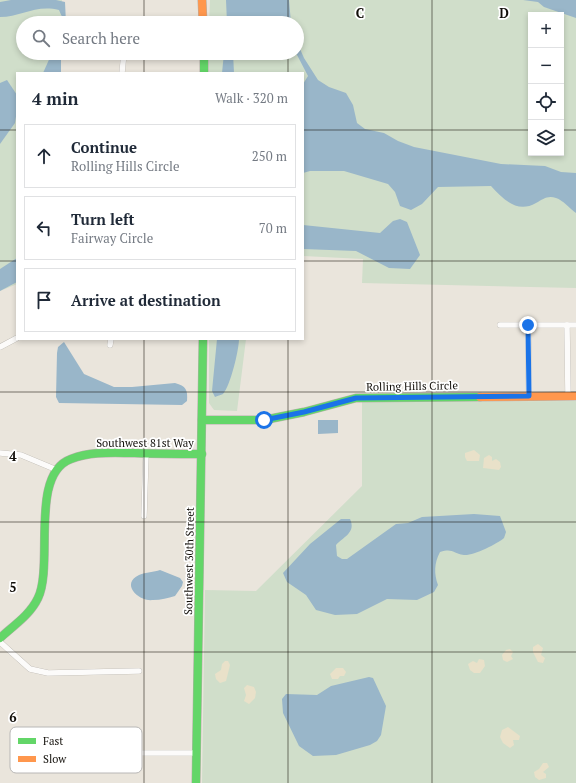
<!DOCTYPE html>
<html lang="en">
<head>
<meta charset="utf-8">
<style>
  body { margin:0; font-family:"PT Serif",serif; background:#f6f6f7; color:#1f2937 }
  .controls { position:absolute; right:12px; top:12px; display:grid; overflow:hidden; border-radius:0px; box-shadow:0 2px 6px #0003 }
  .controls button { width:36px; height:36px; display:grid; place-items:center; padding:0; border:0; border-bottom:1px solid #e0e1e3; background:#fff; color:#1f2937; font:20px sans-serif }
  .stop { position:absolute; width:12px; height:12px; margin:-9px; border:3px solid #1a73e8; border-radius:50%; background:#fff }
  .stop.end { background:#1a73e8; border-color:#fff; box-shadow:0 1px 4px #0008 }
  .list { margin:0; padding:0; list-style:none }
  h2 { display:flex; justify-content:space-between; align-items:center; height:52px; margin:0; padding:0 16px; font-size:17px }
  h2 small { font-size:13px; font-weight:400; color:#747a83 }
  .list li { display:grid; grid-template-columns:26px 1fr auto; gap:12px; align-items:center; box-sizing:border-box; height:64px; margin:0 8px 8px; padding:0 8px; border:1px solid #e0e1e3; border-radius:0px }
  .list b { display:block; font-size:15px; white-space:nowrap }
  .list p { margin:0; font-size:13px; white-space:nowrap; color:#747a83 }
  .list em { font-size:13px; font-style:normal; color:#747a83 }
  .icon { flex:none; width:22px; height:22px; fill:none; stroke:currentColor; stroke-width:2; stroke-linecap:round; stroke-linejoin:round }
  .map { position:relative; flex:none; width:576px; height:783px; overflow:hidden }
  .search { position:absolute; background:#fff; box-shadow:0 2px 6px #0003; left:16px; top:16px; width:288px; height:44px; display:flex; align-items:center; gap:10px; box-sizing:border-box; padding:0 14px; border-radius:22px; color:#747a83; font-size:15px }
  .panel { position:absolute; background:#fff; box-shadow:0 2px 6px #0003; left:16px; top:72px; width:288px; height:268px; border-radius:0px }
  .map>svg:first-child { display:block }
  .green { fill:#d0deca; fill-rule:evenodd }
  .sand { fill:#e9e1c9 }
  .water { fill:#99b6c9 }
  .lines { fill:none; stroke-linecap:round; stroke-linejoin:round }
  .street-casing { stroke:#b4b0a9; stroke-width:6 }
  .fast-casing { stroke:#b4b0a9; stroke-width:9 }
  .slow-casing { stroke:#b4b0a9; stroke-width:9 }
  .street { stroke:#fcfbfa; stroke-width:5.5 }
  .fast { stroke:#63d668; stroke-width:8 }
  .slow { stroke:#ff974d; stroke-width:8 }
  .route { stroke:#1a73e8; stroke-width:5 }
  .grid { fill:none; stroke:#120f0a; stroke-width:1; stroke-opacity:0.55 }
  .labels { text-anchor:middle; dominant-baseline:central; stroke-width:3.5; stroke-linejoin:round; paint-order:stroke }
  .street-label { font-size:11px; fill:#120f0a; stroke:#fff }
  .key { fill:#fff; stroke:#b8b7b6; stroke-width:1 }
  .key-label { font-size:11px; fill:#120f0a }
  .grid-label { font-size:13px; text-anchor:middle; font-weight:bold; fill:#120f0a; stroke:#fff; stroke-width:3.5; stroke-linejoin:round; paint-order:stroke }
</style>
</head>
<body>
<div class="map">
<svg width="576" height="783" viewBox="0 0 576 783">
  <rect width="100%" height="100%" fill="#eae5dc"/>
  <g class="green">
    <polygon points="0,0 62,0 61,23 23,23 23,53 60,53 60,73 17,73 17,284 0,291"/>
    <path d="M210 0H576V288L362 283 363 259 303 256V73H208V53H297V23H209ZM531 15H561V153H531Z"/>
    <polygon points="209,339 246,339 237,411 214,410 209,403"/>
    <polygon points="576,401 576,783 202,783 205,590 256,591 362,486 362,402"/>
  </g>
  <g class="sand">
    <polygon points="474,450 480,455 479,461 467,461 465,457 465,453"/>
    <polygon points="489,455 492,457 492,461 496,459 500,462 501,467 499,470 483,468 484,458"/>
    <polygon points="538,644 543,648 541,655 545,658 543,663 538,662 533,652 533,647"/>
    <polygon points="510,649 513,652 511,656 513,659 507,662 503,660 502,655 506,650"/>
    <polygon points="479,659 484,660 485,666 480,673 474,673 470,670 468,664 473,661 477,663"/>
    <polygon points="225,661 228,661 230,665 226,681 220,683 216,679 215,674 221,670 222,664"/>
    <polygon points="336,668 343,668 346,672 344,676 340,676 338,679 332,679 330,674"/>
    <polygon points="247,685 254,687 256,692 255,698 249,704 244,701 246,695 244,688"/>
    <polygon points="508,727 520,736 519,740 513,740 514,745 510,748 503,743 500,737 502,730"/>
    <polygon points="543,763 547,763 549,767 543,772 546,774 546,778 539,780 535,777 534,772 539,769"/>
  </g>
  <g class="water">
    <path d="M11 0H56L65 2 66 23H61L62 17 59 10C36 4 21 17 0 17V2Z"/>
    <polygon points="226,0 289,0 291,23 266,23 262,21 227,23"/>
    <polygon points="523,0 576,0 576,18 544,7 538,2"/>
    <path d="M297 42 304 58 318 80 329 87 346 93 353 105 357 123 365 129 384 133 398 141 414 147 501 164 545 166 561 172 576 173V213C570 209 563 200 556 198 548 195 543 199 536 203 517 214 503 199 491 186L438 187 422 204 411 210 400 206 395 192 388 184 344 171H310L303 173V84L308 76 296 53Z"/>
    <polygon points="52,53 61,53 61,73 43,73"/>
    <polygon points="224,53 233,53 234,73 222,73"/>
    <polygon points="7,80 17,95 17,110 15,123 0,144 0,83"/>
    <polygon points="400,219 407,222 420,255 410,269 389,268 356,251 303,249 303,225 380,233 393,221"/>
    <polygon points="17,258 17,282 0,291 0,269"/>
    <path d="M217 339H239C239 350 230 387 223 394 221 395 217 396 215 397L212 391Z"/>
    <path d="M64 342 84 374 114 387H132L175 383C186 386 188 390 187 401L182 405 59 403 56 397 57 353 58 347Z"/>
    <polygon points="318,420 338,420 338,433 318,434"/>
    <path d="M474 514 500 516 506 532 504 538C497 544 473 556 464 555 452 553 453 548 440 552 434 563 434 574 438 585L434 592 417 600 387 599 357 614 335 615 316 610 306 595 287 582 283 573 310 544 341 519H350C356 532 345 536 336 545L337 556 342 559H347L396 524 408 523 422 517Z"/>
    <path d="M160 570 180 578 183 582 182 586 175 596C168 598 161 600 153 600 139 602 120 584 139 575 146 572 154 572 160 570Z"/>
    <polygon points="369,677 373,678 386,706 381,735 377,741 370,745 336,755 313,756 299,746 283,713 282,699 286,694 317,695 331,686"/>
  </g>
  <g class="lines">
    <g class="street-casing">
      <g id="street">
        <polyline points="122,73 124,53"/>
        <polyline points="500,325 576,325"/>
        <polyline points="528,325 529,396"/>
        <polyline points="567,325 568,396"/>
        <polyline points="110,345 111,339"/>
        <polyline points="0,347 17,338"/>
        <polyline points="0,453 21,455 57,470"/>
        <polyline points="144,516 146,454"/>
        <polyline points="0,642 30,669 48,673 139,671"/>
        <polyline points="66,753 196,753"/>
      </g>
    </g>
    <g class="fast-casing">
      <g id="fast">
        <polyline points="204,53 204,73"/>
        <polyline points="202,420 264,420 304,412 356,398 480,397"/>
        <path d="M0 638C13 626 30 615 38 598 54 565 29 474 71 459 92 451 114 453 135 453 157 454 180 454 202 454"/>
        <polyline points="196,783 203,339"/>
      </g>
    </g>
    <g class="slow-casing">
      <g id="slow">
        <polyline points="202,0 203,23"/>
        <polyline points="480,397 576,396"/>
      </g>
    </g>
    <use href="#street" class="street"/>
    <use href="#fast" class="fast"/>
    <use href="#slow" class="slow"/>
  </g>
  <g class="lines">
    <polyline class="route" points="264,420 304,412 356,398 529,396 528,325"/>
  </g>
  <path class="grid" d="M144 0V23M288 0V23M432 0V783M144 53V73M288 53V73M0 130H17M303 130H531M561 130H576M0 261H17M303 261H576M144 339V783M288 339V783M0 392H576M0 522H576M0 652H576"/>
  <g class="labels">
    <g class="street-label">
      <text transform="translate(412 386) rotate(-1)">Rolling Hills Circle</text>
      <text x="145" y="443">Southwest 81st Way</text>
      <text transform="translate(189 561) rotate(-89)">Southwest 30th Street</text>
    </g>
  </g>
  <rect x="10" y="727" width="132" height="46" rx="6" class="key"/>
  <rect x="18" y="738" width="18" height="6" fill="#63d668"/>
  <rect x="18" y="756" width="18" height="6" fill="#ff974d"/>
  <g class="key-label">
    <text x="43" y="745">Fast</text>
    <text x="43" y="763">Slow</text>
  </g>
  <g class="grid-label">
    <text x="360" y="18">C</text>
    <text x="504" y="18">D</text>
    <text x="13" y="461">4</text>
    <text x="13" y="592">5</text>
    <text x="13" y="722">6</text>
  </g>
</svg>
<div class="controls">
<button>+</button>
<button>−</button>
<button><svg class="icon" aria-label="locate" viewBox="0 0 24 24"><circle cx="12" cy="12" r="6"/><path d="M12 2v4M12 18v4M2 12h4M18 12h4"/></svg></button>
<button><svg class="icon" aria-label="layers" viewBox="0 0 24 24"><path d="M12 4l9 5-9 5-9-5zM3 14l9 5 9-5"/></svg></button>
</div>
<div class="stop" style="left:264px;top:420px"></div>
<div class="stop end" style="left:528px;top:325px"></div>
<div class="search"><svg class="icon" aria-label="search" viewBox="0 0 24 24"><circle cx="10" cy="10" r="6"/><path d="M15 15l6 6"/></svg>Search here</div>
<section class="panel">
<h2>4 min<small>Walk · 320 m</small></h2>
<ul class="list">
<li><svg class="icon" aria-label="ahead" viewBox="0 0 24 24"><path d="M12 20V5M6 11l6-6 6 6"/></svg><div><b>Continue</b><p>Rolling Hills Circle</p></div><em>250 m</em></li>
<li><svg class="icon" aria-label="left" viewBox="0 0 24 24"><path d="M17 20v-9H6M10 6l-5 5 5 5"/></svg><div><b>Turn left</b><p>Fairway Circle</p></div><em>70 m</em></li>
<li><svg class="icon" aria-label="arrive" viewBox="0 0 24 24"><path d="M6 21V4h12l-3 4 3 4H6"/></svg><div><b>Arrive at destination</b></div></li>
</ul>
</section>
</div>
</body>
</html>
